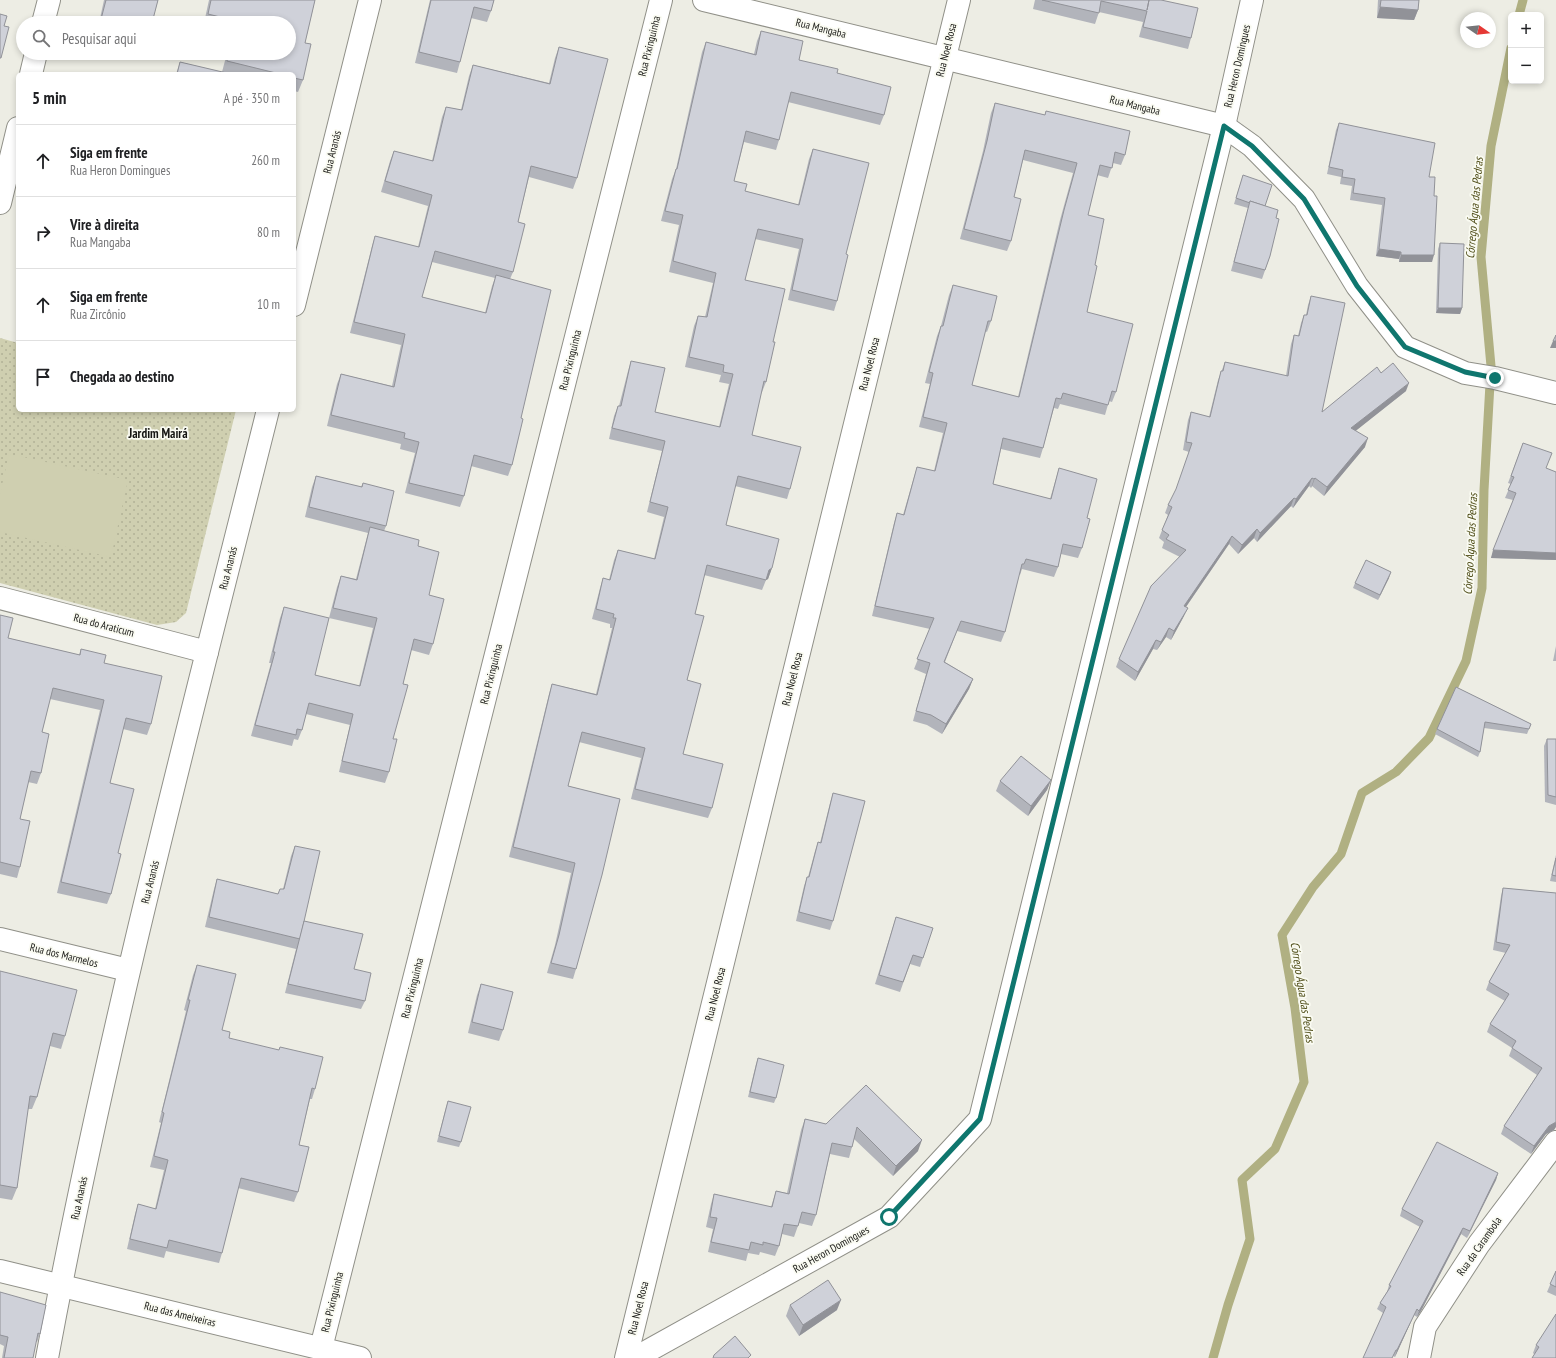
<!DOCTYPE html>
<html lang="pt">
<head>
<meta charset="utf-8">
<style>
  body { margin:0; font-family:"PT Sans Narrow",sans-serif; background:#f2f2f2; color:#202124 }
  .controls { position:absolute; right:12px; top:12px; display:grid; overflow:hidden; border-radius:6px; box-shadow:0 2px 6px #0003 }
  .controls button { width:36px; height:36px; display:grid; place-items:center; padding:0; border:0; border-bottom:1px solid #e0e0e0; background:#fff; color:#202124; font:20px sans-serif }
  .compass { position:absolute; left:1460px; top:12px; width:36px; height:36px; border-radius:50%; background:#fff; box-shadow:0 2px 6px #0003; rotate:104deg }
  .stop { position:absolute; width:12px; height:12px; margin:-9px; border:3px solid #0f766e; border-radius:50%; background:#fff }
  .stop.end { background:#0f766e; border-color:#fff; box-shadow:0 1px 4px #0008 }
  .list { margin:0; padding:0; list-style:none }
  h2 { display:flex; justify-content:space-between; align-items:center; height:52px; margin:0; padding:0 16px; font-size:17px }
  h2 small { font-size:13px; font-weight:400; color:#757577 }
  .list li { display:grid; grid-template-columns:26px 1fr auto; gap:12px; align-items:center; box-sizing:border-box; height:72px; padding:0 16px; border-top:1px solid #e0e0e0 }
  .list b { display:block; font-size:15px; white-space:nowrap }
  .list p { margin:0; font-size:13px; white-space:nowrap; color:#757577 }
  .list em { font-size:13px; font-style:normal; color:#757577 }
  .icon { flex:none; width:22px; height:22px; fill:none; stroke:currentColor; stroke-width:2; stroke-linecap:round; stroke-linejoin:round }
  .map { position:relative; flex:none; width:1556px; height:1358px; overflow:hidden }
  .search { position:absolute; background:#fff; box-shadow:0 2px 6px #0003; left:16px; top:16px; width:280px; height:44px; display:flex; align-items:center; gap:10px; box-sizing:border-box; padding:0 14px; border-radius:22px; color:#757577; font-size:15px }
  .panel { position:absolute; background:#fff; box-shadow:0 2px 6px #0003; left:16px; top:72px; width:280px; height:340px; border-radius:6px }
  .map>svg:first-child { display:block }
  .grass { fill:url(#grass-dots) }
  .garden { fill:#cfcfb0 }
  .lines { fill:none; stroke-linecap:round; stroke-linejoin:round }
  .stream { stroke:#b0b082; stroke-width:9 }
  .minor-casing { stroke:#909088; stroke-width:24 }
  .minor { stroke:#fff; stroke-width:22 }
  .wall { fill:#b2b4bb; fill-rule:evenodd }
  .shaded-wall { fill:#919298 }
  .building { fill:#cfd1d9; stroke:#919298 }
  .route { stroke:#0f766e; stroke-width:5 }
  .labels { text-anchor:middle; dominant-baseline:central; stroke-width:3.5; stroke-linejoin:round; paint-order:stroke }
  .street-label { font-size:11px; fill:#171714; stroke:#fafbf2 }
  .water-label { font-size:12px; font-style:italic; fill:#4f4d18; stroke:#fafbf2 }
  .quarter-label { font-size:13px; font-weight:bold; fill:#171714; stroke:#fafbf2 }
</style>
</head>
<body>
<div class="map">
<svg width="1556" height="1358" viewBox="0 0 1556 1358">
  <defs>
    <pattern id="grass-dots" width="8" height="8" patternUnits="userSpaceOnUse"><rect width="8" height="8" fill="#cfcfb0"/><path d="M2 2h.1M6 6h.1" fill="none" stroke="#b1b196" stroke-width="1.8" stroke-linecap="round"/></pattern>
  </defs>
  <rect width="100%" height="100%" fill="#edede4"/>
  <polygon class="grass" points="0,338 18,343 18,410 236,410 186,613 176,622 157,625 0,583"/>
  <polygon class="garden" points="9,454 128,480 111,557 0,532 0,494"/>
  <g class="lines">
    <g class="stream">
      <polyline points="1519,15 1523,0"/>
      <polyline points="1213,1358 1228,1305 1250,1239 1242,1180 1275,1149 1304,1082 1295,1008 1282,935 1313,887 1341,854 1362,793 1396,772 1429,738 1466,661 1482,588 1484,490 1491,366 1481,257 1491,146 1511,48"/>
    </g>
    <g class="minor-casing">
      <g id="minor">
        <polyline points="704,0 1224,126 1252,146 1304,199 1357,286 1405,347 1465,373 1495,378 1556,393"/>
        <polyline points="43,23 49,0"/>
        <polyline points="31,74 36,53"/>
        <polyline points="0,203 18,128"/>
        <polyline points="294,305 370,0"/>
        <polyline points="0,598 207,652"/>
        <polyline points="0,939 128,970"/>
        <polyline points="0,1271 360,1358"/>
        <polyline points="321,1348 661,0"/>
        <path d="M47 1358C106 1039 189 725 268 410"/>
        <polyline points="626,1358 959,0"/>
        <polyline points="635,1358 889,1217 980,1119 1224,126 1252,0"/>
        <polyline points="1419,1358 1425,1327 1479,1244 1556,1142"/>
      </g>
    </g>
    <use href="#minor" class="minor"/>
  </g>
  <g class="wall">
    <polygon points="104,0 158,0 152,23 99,23"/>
    <polygon points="209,0 315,0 305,43 303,80 298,92 294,91 294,74 176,74 180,62 222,72 227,53 289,53 289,23 204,23"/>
    <polygon points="430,0 494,0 491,11 487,22 471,18 460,62 457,73 415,63"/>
    <polygon points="1035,0 1161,0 1191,38 1188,49 1139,37 1143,22 1099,12 1095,24 1033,9"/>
    <polygon points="1378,0 1419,0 1418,10 1414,20 1377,18"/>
    <polygon points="761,31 799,60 837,73 884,115 880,125 788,102 779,140 776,150 744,142 734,181 745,191 798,205 809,159 813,149 846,254 837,301 834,311 788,300 799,249 755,239 745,280 773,342 766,382 762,392 761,392 752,435 790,489 787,499 735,486 726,525 772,568 768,579 766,580 762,590 704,575 695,614 687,680 683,754 712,808 708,818 631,799 641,758 579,742 568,786 620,799 576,969 573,979 547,973 555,945 571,873 509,857 549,694 552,684 596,694 612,628 610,628 610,624 592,619 600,588 603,578 609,580 614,560 618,550 654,559 664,517 647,512 662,451 609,439 614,416 618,406 619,406 628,371 631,361 655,412 719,427 729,384 719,382 721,375 685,367 694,326 698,316 705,317 713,283 669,272 679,225 661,221 672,179 676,169 702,52 706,42 754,54 757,41"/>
    <path d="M559 47 577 178 573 189 529 177 518 222 513 272 510 279 521 418 512 465 508 476 471 466 464 496 460 507 405 493 415 453 400 449 401 444 327 426 337 384 341 374 392 386 401 345 350 333 372 246 375 236 418 247 428 206 381 192 390 161 394 151 432 161 442 117 446 107 461 110 469 76 473 65 549 83 555 58ZM432 262 495 278 492 286 485 313 422 297Z"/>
    <polygon points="128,53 144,53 143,56"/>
    <polygon points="995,103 1045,115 1046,111 1125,155 1121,165 1113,163 1108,178 1097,175 1088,215 1095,265 1087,312 1116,392 1112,402 1109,401 1105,415 1060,404 1058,409 1054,408 1043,448 1040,458 1001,449 993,484 1050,499 1059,468 1087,518 1082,548 1078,558 1061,554 1058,567 1054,577 1022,569 1020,575 1019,574 1005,632 1001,642 957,631 945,662 973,679 969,689 942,734 927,725 913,721 926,674 914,669 930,629 872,616 894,523 897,513 903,515 914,477 917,467 934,471 943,433 919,427 930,384 925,383 937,336 941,326 949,295 953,285 991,321 987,332 985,331 972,385 1018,397 1060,220 1073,173 1023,160 1014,197 1011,241 1007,251 960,239 983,151 991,113"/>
    <polygon points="1339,123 1429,177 1432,262 1399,262 1399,259 1376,256 1382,205 1350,200 1352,186 1340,184 1341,177 1327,174 1336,130"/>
    <polygon points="1243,175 1265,206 1276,218 1270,256 1262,279 1231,271 1248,208 1234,204"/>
    <polygon points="1440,243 1462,308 1460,314 1436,313 1438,249"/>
    <polygon points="1311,296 1322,412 1381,373 1406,391 1355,431 1365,447 1324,496 1312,486 1311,488 1309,486 1293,508 1291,506 1257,542 1254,538 1238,554 1229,544 1186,607 1184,616 1171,640 1166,637 1157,650 1153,649 1135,681 1116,667 1119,659 1180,557 1162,548 1164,542 1159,538 1168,515 1165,513 1168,505 1176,491 1189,452 1183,450 1188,420 1191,412 1209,417 1218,380 1225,362 1286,376 1291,344 1294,335 1298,336 1301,323 1304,315 1306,315 1308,305"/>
    <polygon points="1523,443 1546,468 1556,472 1556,560 1491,558 1513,500 1505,498 1511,484 1508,483"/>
    <polygon points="316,476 361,487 363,483 386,526 384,531 418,546 429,595 433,644 429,655 411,650 403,684 393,739 389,772 385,783 339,772 350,725 306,714 302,730 298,740 294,739 292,746 251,736 271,663 269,663 280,618 284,607 315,675 359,686 373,628 329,618 337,587 341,576 356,579 368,533 305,517 312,487"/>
    <polygon points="1389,578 1378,600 1353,588 1355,583"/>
    <polygon points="0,615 8,638 79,655 81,649 104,663 151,724 147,735 123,729 110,783 118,853 111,894 107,904 57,893 100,710 50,699 42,732 41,773 37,784 28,782 20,819 20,867 17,878 0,874"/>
    <polygon points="1556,646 1556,661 1553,661"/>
    <polygon points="1456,687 1531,724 1527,734 1484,728 1480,752 1478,757 1435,734"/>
    <polygon points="1547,739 1556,739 1556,805 1545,802 1544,746"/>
    <polygon points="1051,780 1047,790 1028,816 996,791 1000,781"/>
    <polygon points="833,793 833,921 830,930 796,921 804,886 807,877 808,877 815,851 818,842 820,843 830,803"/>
    <polygon points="295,846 304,921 354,969 365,1001 361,1009 285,993 296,949 205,927 214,889 217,879 278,894 280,889 283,889 291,856"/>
    <polygon points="1556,855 1556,882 1550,881"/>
    <polygon points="1503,888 1556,893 1554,1130 1546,1134 1531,1154 1501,1134 1504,1126 1537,1075 1509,1056 1512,1048 1487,1032 1490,1024 1505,1001 1486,990 1489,982 1506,953 1493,950 1501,896"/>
    <polygon points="896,917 923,958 920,967 910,964 900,992 875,984"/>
    <polygon points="197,965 222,1030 229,1038 315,1089 312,1099 310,1099 299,1145 298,1192 294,1202 238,1188 222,1253 219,1263 166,1251 164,1258 127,1249 135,1214 138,1204 155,1209 164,1170 150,1167 161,1123 159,1122 186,1011 184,1010 193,975"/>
    <polygon points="0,971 65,1036 61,1049 50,1046 37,1097 32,1109 28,1109 17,1188 12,1200 0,1198"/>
    <polygon points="481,984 503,1030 499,1041 468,1033 477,995"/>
    <polygon points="758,1058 776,1098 774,1103 748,1097 756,1064"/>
    <polygon points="866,1085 918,1151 893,1176 854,1139 852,1147 849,1158 830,1154 816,1215 812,1226 799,1223 794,1237 782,1234 779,1246 775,1256 760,1252 759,1255 748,1253 746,1261 708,1252 713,1229 706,1227 711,1204 714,1194 771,1207 776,1191 787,1193 801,1130 805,1119 826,1124"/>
    <polygon points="448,1101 461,1142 459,1147 437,1142 446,1107"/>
    <polygon points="1498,1173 1496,1180 1467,1238 1461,1234 1421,1311 1417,1317 1414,1315 1395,1357 1393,1356 1383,1313 1377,1309 1380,1303 1387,1292 1389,1285 1420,1227 1400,1216 1402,1209"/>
    <polygon points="1556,1271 1556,1296 1547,1292"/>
    <polygon points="0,1292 40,1334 37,1342 36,1342 33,1358 2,1358 4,1346 0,1344"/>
    <polygon points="790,1305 837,1310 799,1336 786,1316"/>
    <polygon points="1536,1345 1556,1358 1534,1354 1533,1353"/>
  </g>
  <g class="shaded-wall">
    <polygon points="1380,7 1418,10 1414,20 1377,18"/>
    <polygon points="1379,249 1401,252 1399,259 1376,256"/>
    <polygon points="1401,255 1434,255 1432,262 1399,262"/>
    <polygon points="1438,308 1462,308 1460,314 1436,313"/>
    <polygon points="1553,341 1556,341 1556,348 1550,348"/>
    <polygon points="1409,383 1406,391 1348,437 1351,428"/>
    <polygon points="1368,438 1365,447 1324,496 1327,487"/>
    <polygon points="1312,478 1309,486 1293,508 1296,499"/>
    <polygon points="1315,478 1312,486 1311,488 1314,479"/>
    <polygon points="1294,498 1291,506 1257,542 1260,533"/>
    <polygon points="1257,529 1254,538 1238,554 1242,545"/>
    <polygon points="1232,536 1229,544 1181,614 1184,606"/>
    <polygon points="1493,550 1556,553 1556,560 1491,558"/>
    <polygon points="772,568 768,579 766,580 769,570"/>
    <polygon points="1391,572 1389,578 1378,600 1380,595"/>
    <polygon points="1188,608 1184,616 1171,640 1174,631"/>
    <polygon points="1169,628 1166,637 1157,650 1161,642"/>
    <polygon points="1156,640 1153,649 1135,681 1138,672"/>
    <polygon points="973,679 969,689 942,734 946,724"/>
    <polygon points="1051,780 1047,790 1028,816 1031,806"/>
    <polygon points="1556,1122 1556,1127 1554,1130 1546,1134 1531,1154 1534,1146 1549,1126"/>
    <polygon points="922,1140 918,1151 893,1176 896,1166"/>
    <polygon points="1498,1173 1496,1180 1467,1238 1470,1231"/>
    <polygon points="1463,1228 1461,1234 1421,1311 1417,1317 1419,1311"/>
    <polygon points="841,1300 837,1310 799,1336 803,1325"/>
    <polygon points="1417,1309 1414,1315 1395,1357 1397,1350"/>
  </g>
  <g class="building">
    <polygon points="106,0 158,0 152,23 100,23"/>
    <polygon points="211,0 315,0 305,43 311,44 303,80 294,78 294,74 280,74 227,61 228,53 289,53 289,23 236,23 236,21 208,14"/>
    <polygon points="431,0 494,0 491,11 474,7 460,62 419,52"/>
    <polygon points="1042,0 1149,0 1147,10 1149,0 1161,0 1198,8 1191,38 1143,27 1147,11 1101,1 1099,13"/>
    <polygon points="1381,0 1419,0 1418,10 1380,7"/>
    <polygon points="0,14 7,16 4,26 9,27 1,58 0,58"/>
    <polygon points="761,31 803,41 799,60 838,69 837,73 891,87 884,115 791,92 779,140 746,131 734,181 747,184 745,191 799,205 813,149 869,163 846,254 848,255 837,301 792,290 803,239 758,229 745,280 785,289 773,342 775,342 766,382 764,381 752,435 801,447 790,489 738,476 726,525 779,539 772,568 769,570 766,580 707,565 695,614 704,616 687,680 701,684 683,754 723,764 712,808 635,789 645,748 582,732 568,786 620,799 602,875 576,969 551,963 559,935 575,863 513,847 552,684 597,695 616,618 613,618 614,614 596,609 603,578 610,580 618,550 655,559 668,507 650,502 665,441 612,428 618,406 621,406 631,361 665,368 655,412 720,427 733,374 723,372 724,365 689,357 698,316 707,317 716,273 673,261 683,215 665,211 676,169 677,169 706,42 756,55"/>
    <polygon points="559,47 608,59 577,178 531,166 518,222 525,224 513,272 435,251 422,297 486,313 496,275 551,290 521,418 523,419 512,465 474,455 464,496 409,483 419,442 404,438 405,433 331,415 341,374 394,387 405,334 354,322 375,236 419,247 432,195 385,181 394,151 433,161 446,107 462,110 473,65 550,84"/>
    <polygon points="180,62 231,74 177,74"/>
    <polygon points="995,103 1045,115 1046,111 1130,131 1125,155 1115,152 1112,168 1100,165 1088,215 1104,219 1095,265 1097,266 1087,312 1133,324 1116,392 1112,391 1108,405 1063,393 1061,399 1056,398 1043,448 1003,438 993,484 1051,499 1059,468 1097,479 1087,518 1090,519 1082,548 1063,544 1058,567 1026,559 1024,564 1022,564 1005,632 961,621 944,662 973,679 946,724 931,715 916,711 930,663 917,659 934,618 875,606 897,513 904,515 917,467 935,471 947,423 923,417 933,373 929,372 941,326 943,326 953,285 997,296 991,321 988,321 972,385 1019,397 1064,210 1077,163 1025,150 1014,197 1021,199 1011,241 964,229 987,141"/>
    <polygon points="1339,123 1435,143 1429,177 1435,177 1434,196 1437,196 1434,255 1401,255 1401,252 1379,249 1385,198 1353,193 1355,179 1342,177 1343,170 1329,167"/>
    <polygon points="1243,175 1272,185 1265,206 1250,201 1250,203 1236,198"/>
    <polygon points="1250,201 1278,210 1276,218 1279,219 1270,256 1265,270 1234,262"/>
    <polygon points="1440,243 1464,244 1462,308 1438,308"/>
    <polygon points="1311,296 1345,303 1322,412 1377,367 1381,373 1393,363 1409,383 1351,428 1368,438 1327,487 1315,478 1314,479 1312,478 1296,499 1294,498 1260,533 1257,529 1242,545 1232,536 1184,606 1188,608 1174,631 1169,628 1161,642 1156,640 1138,672 1119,659 1151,586 1186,550 1166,539 1169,535 1162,530 1172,507 1168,505 1176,489 1192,443 1186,442 1191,412 1210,417 1221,371 1223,371 1225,362 1288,376 1294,335 1299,336 1304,315 1307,315"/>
    <polygon points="1556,335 1556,341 1553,341"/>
    <polygon points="1523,443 1552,453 1546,468 1556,472 1556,553 1493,550 1516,493 1508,490 1514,477 1511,476"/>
    <polygon points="316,476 362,487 363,483 394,491 386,526 309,507"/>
    <polygon points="370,527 419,540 418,546 439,552 429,595 444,599 433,644 414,639 403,684 408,685 393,739 397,739 389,772 342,761 353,714 309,703 302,730 297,729 296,735 255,725 275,652 273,652 284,607 329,618 315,675 360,686 377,618 333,608 341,576 357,580"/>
    <polygon points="1366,560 1391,572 1380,595 1355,583"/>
    <polygon points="0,615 13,618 8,638 80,655 81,649 106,655 104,663 162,676 151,724 126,718 110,783 134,789 118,853 121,854 111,894 61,882 104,700 53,688 42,732 49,734 41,773 31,771 20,819 30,821 20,867 0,862"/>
    <polygon points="1456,687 1531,724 1529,729 1485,722 1480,752 1437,729"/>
    <polygon points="1547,739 1556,739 1556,797 1548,795"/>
    <polygon points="1021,756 1051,780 1031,806 1000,781"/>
    <polygon points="833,793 865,801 833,921 799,912 807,877 809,877 818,842 821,843"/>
    <polygon points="295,846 320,851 300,939 209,917 217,879 278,894 280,889 284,889"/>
    <polygon points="1556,858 1556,876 1552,875"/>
    <polygon points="1503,888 1556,893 1556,1122 1549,1126 1534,1146 1504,1126 1542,1068 1512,1048 1516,1041 1490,1024 1509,994 1489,982 1510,945 1496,942"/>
    <polygon points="896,917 933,928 923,958 913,955 903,982 879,975"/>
    <polygon points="304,921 363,934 354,969 371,973 365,1001 288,984"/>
    <polygon points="197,965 236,974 222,1030 230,1032 229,1038 279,1050 280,1047 323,1057 315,1089 312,1088 299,1145 309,1147 298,1192 241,1178 222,1253 169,1240 167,1248 130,1239 138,1204 156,1209 168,1160 154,1156 164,1113 162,1112 190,1000 188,1000"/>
    <polygon points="0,971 77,990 65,1036 53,1033 37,1097 30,1096 17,1188 0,1185"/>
    <polygon points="481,984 513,992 503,1030 472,1022"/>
    <polygon points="758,1058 784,1065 776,1098 750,1092"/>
    <polygon points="866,1085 922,1140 896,1166 857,1127 852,1147 832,1143 816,1215 802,1212 798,1226 784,1224 779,1246 763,1242 763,1245 751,1242 749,1250 711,1242 717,1218 710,1217 714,1194 772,1207 776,1191 789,1194 805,1119 826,1124"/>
    <polygon points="448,1101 471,1107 461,1142 439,1136"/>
    <polygon points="1437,1142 1498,1173 1470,1231 1463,1228 1423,1304 1419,1311 1417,1309 1397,1350 1396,1350 1392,1358 1363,1358 1386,1307 1380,1303 1391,1286 1389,1285 1423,1221 1402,1209"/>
    <polygon points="1556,1271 1556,1287 1550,1284"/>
    <polygon points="828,1280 841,1300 803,1325 790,1305"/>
    <polygon points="0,1292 46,1305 40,1334 38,1333 33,1358 4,1358 8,1337 0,1335"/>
    <polygon points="1556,1314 1556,1358 1532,1358 1539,1347 1536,1345"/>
    <polygon points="735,1336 751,1355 748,1358 713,1358 714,1355"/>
  </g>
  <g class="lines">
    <polyline class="route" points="889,1217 980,1119 1224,126 1252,146 1304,199 1357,286 1405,347 1465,372 1495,378"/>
  </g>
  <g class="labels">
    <g class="street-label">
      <text transform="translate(821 28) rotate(14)">Rua Mangaba</text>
      <text transform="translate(649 46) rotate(-76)">Rua Pixinguinha</text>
      <text transform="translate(946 50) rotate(-76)">Rua Noel Rosa</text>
      <text transform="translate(1237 66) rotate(-77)">Rua Heron Domingues</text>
      <text transform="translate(1135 105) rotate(14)">Rua Mangaba</text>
      <text transform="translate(332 152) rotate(-76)">Rua Ananás</text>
      <text transform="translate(570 360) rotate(-76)">Rua Pixinguinha</text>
      <text transform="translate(869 364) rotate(-76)">Rua Noel Rosa</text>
      <text transform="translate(228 568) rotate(-76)">Rua Ananás</text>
      <text transform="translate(104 625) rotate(15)">Rua do Araticum</text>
      <text transform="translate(491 674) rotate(-76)">Rua Pixinguinha</text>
      <text transform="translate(792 679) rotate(-76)">Rua Noel Rosa</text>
      <text transform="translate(150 882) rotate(-76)">Rua Ananás</text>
      <text transform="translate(64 955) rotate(14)">Rua dos Marmelos</text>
      <text transform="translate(412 988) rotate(-76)">Rua Pixinguinha</text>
      <text transform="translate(715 994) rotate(-76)">Rua Noel Rosa</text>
      <text transform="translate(79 1198) rotate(-78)">Rua Ananás</text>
      <text transform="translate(1479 1246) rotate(-55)">Rua da Carambola</text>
      <text transform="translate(831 1249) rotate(-29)">Rua Heron Domingues</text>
      <text transform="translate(332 1302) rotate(-76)">Rua Pixinguinha</text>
      <text transform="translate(638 1308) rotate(-76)">Rua Noel Rosa</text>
      <text transform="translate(180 1314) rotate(14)">Rua das Ameixeiras</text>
    </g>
    <g class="water-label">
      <text transform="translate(1474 208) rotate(-85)">Córrego Água das Pedras</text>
      <text transform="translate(1470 544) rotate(-87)">Córrego Água das Pedras</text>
      <text transform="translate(1303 992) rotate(81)">Córrego Água das Pedras</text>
    </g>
    <g class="quarter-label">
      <text x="158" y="433">Jardim Mairá</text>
    </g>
  </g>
</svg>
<div class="controls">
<button>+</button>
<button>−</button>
</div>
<svg class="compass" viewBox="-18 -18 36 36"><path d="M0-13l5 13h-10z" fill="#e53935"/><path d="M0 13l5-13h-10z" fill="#757577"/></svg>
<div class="stop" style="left:889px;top:1217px"></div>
<div class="stop end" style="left:1495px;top:378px"></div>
<div class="search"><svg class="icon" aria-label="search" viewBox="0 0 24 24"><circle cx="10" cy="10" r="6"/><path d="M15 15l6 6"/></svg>Pesquisar aqui</div>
<section class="panel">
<h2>5 min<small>A pé · 350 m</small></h2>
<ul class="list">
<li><svg class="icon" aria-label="ahead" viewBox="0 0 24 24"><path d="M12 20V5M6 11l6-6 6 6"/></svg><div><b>Siga em frente</b><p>Rua Heron Domingues</p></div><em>260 m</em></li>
<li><svg class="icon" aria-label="right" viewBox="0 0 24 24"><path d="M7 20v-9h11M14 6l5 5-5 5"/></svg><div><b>Vire à direita</b><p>Rua Mangaba</p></div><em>80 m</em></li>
<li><svg class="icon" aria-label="ahead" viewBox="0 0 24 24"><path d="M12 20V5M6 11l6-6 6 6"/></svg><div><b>Siga em frente</b><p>Rua Zircônio</p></div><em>10 m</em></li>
<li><svg class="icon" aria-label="arrive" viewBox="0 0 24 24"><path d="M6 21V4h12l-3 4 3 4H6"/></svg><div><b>Chegada ao destino</b></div></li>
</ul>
</section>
</div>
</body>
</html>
